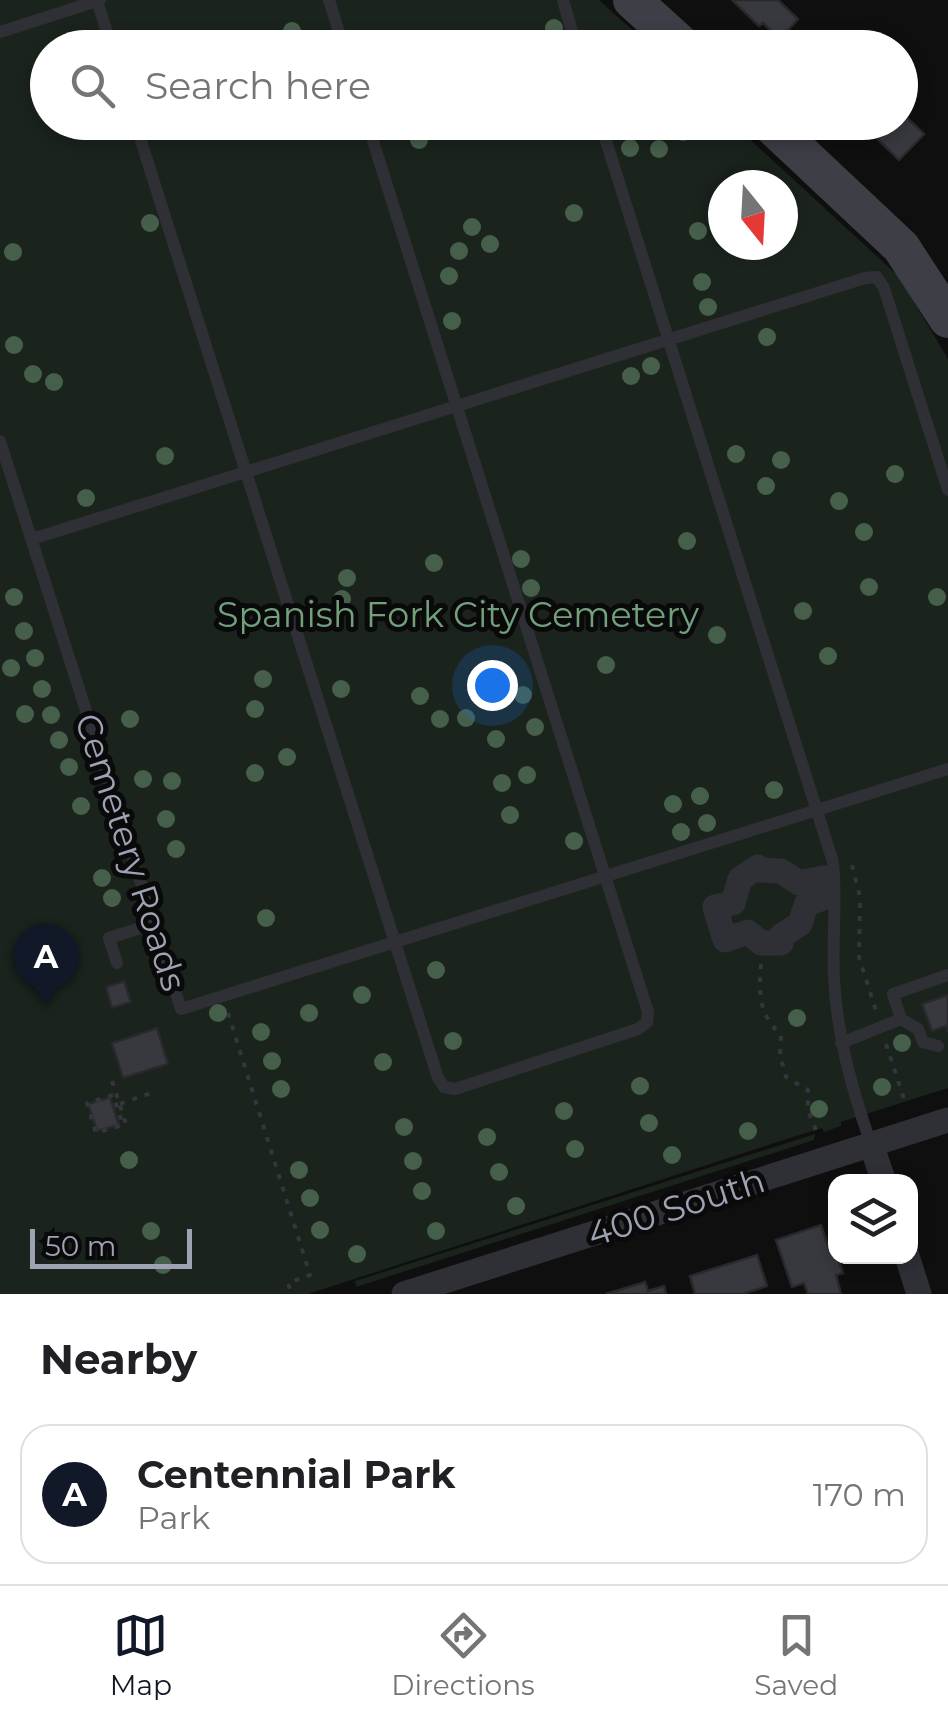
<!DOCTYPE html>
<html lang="en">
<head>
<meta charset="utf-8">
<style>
  body { margin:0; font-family:Montserrat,sans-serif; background:#f2f2f2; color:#202124 }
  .controls { position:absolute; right:30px; bottom:30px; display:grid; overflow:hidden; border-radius:20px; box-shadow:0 5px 15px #0003 }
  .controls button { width:90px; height:90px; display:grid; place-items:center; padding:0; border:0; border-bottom:2px solid #e0e0e0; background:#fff; color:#202124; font:50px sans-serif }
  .compass { position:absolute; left:708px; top:170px; width:90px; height:90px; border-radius:50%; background:#fff; box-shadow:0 5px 15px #0003; rotate:162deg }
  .scale { position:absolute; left:30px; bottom:25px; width:162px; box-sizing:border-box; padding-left:10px; border:5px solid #9ea2b3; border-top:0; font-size:28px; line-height:35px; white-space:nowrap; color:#9ea2b3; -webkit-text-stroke:8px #0a0a0b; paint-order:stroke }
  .you { position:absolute; left:492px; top:685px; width:35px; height:35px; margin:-25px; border:8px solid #fff; border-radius:50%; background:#1a73e8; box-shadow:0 0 0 15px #1a73e833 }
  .badge { display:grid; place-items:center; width:65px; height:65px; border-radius:50%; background:#111827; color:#fff; font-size:32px; font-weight:700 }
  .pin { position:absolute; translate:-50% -82px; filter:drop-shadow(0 2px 5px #0008) }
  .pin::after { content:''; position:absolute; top:52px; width:35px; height:30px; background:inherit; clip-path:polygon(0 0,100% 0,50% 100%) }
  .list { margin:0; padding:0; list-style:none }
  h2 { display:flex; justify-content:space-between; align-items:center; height:130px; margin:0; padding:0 40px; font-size:42px }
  h2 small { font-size:32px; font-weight:400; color:#757577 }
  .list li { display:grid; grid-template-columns:65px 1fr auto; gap:30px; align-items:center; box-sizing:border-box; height:140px; margin:0 20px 20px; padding:0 20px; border:2px solid #e0e0e0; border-radius:30px }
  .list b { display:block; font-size:38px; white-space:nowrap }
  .list p { margin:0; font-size:32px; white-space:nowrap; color:#757577 }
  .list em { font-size:32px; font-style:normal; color:#757577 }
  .icon { flex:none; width:55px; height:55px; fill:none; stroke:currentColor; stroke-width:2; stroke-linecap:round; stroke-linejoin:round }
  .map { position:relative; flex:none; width:948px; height:1294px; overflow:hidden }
  .search { position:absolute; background:#fff; box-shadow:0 5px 15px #0003; left:30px; right:30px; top:30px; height:110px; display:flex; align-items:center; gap:25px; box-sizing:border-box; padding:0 35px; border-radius:55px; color:#757577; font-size:38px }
  .sheet { height:290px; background:#fff }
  nav { display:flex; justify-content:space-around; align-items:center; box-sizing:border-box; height:140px; border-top:2px solid #e0e0e0; background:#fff; font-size:28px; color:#757577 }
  nav a { display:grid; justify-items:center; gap:5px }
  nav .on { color:#111827 }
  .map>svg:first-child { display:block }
  .green { fill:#1b231d; fill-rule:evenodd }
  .building { fill:#38393e; stroke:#29292d; stroke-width:2.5 }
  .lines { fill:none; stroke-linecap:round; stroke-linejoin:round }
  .path { stroke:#35363d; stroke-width:4; stroke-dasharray:5 8; stroke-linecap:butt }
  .lane { stroke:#2f3036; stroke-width:12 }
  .street { stroke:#2f3036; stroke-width:25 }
  .secondary { stroke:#3d3e46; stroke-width:38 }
  .tree { fill:#465f4b }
  .labels { text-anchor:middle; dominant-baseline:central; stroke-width:10; stroke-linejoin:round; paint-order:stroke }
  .park-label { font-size:35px; fill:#73a07c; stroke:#0a0a0b }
  .street-label { font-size:35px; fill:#9ea2b3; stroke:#0a0a0b }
</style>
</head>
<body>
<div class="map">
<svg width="948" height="1294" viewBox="0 0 948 1294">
  <rect width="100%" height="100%" fill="#0f0f10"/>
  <g class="green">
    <path d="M0 0H599L651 47 48 48V122L732 123 906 283 916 296 917 307 948 359V1088L841 1122V1126L824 1132 822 1128 787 1139 308 1294H0ZM723 185H783V245H723Z"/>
    <polygon points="815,1134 814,1140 356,1287 355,1281"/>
  </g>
  <g class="building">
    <polygon points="732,0 778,0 798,19 780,39 763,23 759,26"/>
    <polygon points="900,111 924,134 899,160 860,122 900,122"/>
    <polygon points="124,981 131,1002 112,1008 106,987"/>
    <polygon points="948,995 948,1032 946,1026 932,1031 922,1004"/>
    <polygon points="157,1028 168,1064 123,1078 112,1043"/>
    <polygon points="110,1097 119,1125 97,1131 88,1104"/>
    <polygon points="821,1225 829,1249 834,1248 843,1273 836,1275 841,1294 808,1294 804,1283 792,1287 776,1240"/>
    <polygon points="757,1255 767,1286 743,1294 695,1294 690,1276"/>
    <polygon points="645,1282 648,1291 664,1286 666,1294 606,1294"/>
  </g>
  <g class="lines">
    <g class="path">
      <polyline points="852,865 860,897 859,957 876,1011"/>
      <path d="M761 964C759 994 758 1013 781 1035L780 1055 786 1077 808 1090V1111L818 1135"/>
      <polyline points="228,1013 310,1275 288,1283 291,1294"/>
      <polyline points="886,1044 905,1102"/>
      <polyline points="112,1081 126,1124 123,1125 96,1133 87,1103 113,1095 123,1125"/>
      <polyline points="120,1104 151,1093"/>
    </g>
    <g class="lane">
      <polyline points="329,0 344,48"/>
      <polyline points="563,0 577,48"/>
      <polyline points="97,1 112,48"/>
      <polyline points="0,32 100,0"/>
      <polyline points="135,122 438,1078 444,1087 455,1089 638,1029 647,1022 648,1012 367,122"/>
      <path d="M600 122 833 862C837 901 832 939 834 978 837 1036 852 1090 871 1144"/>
      <polyline points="0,441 181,1009 948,769"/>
      <polyline points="32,539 865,278 877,277 884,288 948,490"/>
      <polyline points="117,963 109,938 153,924"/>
      <polyline points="901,1019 918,1029 923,1042 938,1046"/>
      <polyline points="841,1043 901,1019 893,994 948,975"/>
    </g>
    <g class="street">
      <polygon points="758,867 760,870 781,871 799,883 823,878 823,898 806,905 800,924 781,936 781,943 761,943 748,932 725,940 715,907 733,903 740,879"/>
      <polyline points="871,1144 884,1182"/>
      <polyline points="907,1256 919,1294"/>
      <polyline points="404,1294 948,1120"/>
    </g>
    <g class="secondary">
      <polyline points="632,0 685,48"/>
      <polyline points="768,122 901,247 948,319"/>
    </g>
  </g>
  <g class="tree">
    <circle cx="554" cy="28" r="9"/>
    <circle cx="292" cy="31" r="9"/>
    <circle cx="683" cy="132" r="9"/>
    <circle cx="419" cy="140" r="9"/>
    <circle cx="630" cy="148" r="9"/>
    <circle cx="659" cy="149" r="9"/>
    <circle cx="574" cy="213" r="9"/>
    <circle cx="150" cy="223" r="9"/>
    <circle cx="472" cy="227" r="9"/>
    <circle cx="698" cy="231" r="9"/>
    <circle cx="490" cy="244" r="9"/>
    <circle cx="459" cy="251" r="9"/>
    <circle cx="13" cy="252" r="9"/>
    <circle cx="449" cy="276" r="9"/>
    <circle cx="702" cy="282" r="9"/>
    <circle cx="708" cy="307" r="9"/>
    <circle cx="452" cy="321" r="9"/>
    <circle cx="767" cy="337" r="9"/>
    <circle cx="14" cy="345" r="9"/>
    <circle cx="651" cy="366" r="9"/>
    <circle cx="33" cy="374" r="9"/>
    <circle cx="631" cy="376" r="9"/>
    <circle cx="54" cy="382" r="9"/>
    <circle cx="736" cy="454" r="9"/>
    <circle cx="165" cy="456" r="9"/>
    <circle cx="781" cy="460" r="9"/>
    <circle cx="895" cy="474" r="9"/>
    <circle cx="766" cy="486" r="9"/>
    <circle cx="86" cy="498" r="9"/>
    <circle cx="839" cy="501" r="9"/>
    <circle cx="864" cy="532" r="9"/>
    <circle cx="687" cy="541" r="9"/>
    <circle cx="521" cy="559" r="9"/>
    <circle cx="434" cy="563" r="9"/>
    <circle cx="347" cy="578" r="9"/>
    <circle cx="869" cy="587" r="9"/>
    <circle cx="531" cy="588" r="9"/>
    <circle cx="14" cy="597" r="9"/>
    <circle cx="937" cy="597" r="9"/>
    <circle cx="342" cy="599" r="9"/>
    <circle cx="803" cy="611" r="9"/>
    <circle cx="24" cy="631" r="9"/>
    <circle cx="717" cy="635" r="9"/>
    <circle cx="828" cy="656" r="9"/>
    <circle cx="35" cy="658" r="9"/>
    <circle cx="606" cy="665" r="9"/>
    <circle cx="11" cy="668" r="9"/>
    <circle cx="263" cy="679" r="9"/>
    <circle cx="42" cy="689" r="9"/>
    <circle cx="341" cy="689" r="9"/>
    <circle cx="523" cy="695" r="9"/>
    <circle cx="420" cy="696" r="9"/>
    <circle cx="255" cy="709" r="9"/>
    <circle cx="25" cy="714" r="9"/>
    <circle cx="51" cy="715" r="9"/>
    <circle cx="466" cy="718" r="9"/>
    <circle cx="130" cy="719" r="9"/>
    <circle cx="440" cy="719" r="9"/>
    <circle cx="535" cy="727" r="9"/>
    <circle cx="496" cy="739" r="9"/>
    <circle cx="59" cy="740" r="9"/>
    <circle cx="287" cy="757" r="9"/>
    <circle cx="69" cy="767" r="9"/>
    <circle cx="255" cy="773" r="9"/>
    <circle cx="527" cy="775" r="9"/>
    <circle cx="143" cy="779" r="9"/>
    <circle cx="172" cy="781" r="9"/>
    <circle cx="502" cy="783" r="9"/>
    <circle cx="774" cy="790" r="9"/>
    <circle cx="700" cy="796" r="9"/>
    <circle cx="673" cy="804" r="9"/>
    <circle cx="81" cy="806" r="9"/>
    <circle cx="510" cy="815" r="9"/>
    <circle cx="166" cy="819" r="9"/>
    <circle cx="707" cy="823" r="9"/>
    <circle cx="681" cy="832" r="9"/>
    <circle cx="574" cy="841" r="9"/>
    <circle cx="176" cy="849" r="9"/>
    <circle cx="102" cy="878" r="9"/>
    <circle cx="112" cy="898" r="9"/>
    <circle cx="266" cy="918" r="9"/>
    <circle cx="436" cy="970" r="9"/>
    <circle cx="362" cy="995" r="9"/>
    <circle cx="218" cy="1013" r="9"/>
    <circle cx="309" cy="1013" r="9"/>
    <circle cx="797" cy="1018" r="9"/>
    <circle cx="261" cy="1032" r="9"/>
    <circle cx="453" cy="1041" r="9"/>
    <circle cx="902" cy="1043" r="9"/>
    <circle cx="272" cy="1061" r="9"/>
    <circle cx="383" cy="1062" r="9"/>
    <circle cx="640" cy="1086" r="9"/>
    <circle cx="882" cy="1087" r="9"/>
    <circle cx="281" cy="1089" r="9"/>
    <circle cx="819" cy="1109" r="9"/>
    <circle cx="564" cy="1111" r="9"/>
    <circle cx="649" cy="1123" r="9"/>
    <circle cx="404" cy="1127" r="9"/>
    <circle cx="748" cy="1131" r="9"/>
    <circle cx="487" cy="1137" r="9"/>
    <circle cx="575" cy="1149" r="9"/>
    <circle cx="672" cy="1155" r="9"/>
    <circle cx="129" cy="1160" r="9"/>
    <circle cx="413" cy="1161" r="9"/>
    <circle cx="299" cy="1170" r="9"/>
    <circle cx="499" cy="1172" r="9"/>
    <circle cx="422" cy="1191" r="9"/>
    <circle cx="310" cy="1198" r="9"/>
    <circle cx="516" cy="1206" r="9"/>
    <circle cx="320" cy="1230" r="9"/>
    <circle cx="151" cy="1231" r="9"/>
    <circle cx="436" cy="1231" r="9"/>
    <circle cx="357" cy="1254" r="9"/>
    <circle cx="163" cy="1265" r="9"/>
  </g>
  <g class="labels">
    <g class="park-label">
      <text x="458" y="614">Spanish Fork City Cemetery</text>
    </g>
    <g class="street-label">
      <text transform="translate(131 852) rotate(72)">Cemetery Roads</text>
      <text transform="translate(676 1207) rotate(-18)">400 South</text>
    </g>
  </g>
</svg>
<div class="controls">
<button><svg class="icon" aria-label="layers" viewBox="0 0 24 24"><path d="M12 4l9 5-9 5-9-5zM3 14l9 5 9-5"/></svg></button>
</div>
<svg class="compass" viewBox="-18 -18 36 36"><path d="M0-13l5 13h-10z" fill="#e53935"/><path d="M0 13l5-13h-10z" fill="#757577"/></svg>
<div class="scale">50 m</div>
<div class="you"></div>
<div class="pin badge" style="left:46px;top:1006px">A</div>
<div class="search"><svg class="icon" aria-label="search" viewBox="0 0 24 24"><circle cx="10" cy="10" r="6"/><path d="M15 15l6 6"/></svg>Search here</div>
</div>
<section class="sheet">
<h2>Nearby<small></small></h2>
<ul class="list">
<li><span class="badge">A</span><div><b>Centennial Park</b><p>Park</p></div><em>170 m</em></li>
</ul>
</section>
<nav>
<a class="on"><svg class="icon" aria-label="map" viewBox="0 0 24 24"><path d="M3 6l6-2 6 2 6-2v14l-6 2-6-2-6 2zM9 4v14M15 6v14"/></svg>Map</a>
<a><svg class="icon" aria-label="directions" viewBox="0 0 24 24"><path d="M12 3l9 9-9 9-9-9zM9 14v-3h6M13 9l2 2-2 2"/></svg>Directions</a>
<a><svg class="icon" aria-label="saved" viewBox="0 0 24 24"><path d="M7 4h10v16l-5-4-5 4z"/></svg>Saved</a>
</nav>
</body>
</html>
